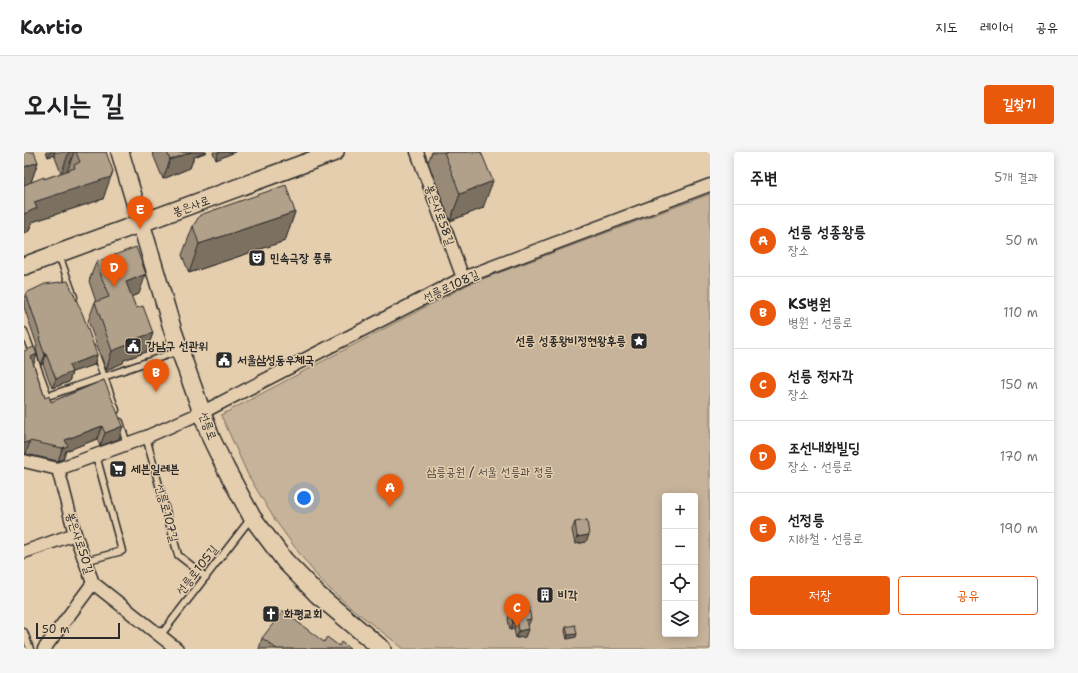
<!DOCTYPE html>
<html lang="ko">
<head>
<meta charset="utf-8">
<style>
  body { margin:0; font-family:"Shantell Sans","Poor Story",sans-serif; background:#f6f6f6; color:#202124 }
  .controls { position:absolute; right:12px; bottom:12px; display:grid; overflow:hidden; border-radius:4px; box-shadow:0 2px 10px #0003 }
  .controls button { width:36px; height:36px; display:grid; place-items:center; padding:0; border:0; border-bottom:1px solid #e0e0e0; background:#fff; color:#202124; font:20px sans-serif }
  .scale { position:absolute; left:12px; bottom:10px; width:84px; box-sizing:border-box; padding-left:4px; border:2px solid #2b2b2b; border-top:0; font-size:11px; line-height:14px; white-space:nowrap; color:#2b2b2b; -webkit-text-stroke:3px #e5ceae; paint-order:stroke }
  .you { position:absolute; left:280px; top:346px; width:14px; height:14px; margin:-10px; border:3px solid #fff; border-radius:50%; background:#1a73e8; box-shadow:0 0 0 6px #1a73e833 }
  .badge { display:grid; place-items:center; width:26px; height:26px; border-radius:50%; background:#ea580c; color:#fff; font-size:13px; font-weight:700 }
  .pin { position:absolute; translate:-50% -33px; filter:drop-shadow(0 1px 2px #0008) }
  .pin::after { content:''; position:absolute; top:21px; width:14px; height:12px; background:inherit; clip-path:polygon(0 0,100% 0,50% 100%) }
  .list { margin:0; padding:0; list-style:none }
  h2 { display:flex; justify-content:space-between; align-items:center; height:52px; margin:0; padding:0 16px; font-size:17px }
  h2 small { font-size:13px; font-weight:400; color:#757577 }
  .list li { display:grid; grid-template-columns:26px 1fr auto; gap:12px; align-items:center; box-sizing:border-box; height:72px; padding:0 16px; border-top:1px solid #e0e0e0 }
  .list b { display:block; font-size:15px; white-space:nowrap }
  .list p { margin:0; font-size:13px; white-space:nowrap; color:#757577 }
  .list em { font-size:13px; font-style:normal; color:#757577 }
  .actions { display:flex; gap:8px; padding:12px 16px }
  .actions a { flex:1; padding:9px 0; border:1px solid #ea580c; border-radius:4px; text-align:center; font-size:14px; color:#ea580c }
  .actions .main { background:#ea580c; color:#fff }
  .icon { flex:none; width:22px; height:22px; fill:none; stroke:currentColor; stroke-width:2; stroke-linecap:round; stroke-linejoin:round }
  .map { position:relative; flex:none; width:686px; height:497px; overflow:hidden; border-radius:4px }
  header { display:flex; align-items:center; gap:24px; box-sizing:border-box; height:56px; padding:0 20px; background:#fff; border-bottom:1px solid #e0e0e0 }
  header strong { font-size:19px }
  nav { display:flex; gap:22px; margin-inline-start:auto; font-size:14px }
  .intro { display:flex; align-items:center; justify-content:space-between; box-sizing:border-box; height:96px; padding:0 24px }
  h1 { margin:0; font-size:28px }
  .button { padding:10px 18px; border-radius:4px; background:#ea580c; color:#fff; font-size:14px; font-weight:700 }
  main { display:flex; gap:24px; padding:0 24px }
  aside { flex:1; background:#fff; border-radius:4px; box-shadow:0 2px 10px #0003 }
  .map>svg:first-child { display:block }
  .green { fill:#c7b399; stroke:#796f62; fill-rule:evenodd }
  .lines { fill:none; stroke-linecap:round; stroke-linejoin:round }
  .lane-casing { stroke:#2b2b2b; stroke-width:9 }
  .street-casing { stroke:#2b2b2b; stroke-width:15 }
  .secondary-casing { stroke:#2b2b2b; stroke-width:20 }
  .lane { stroke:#e5ceae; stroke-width:6 }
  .street { stroke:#e5ceae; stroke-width:12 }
  .secondary { stroke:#e5ceae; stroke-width:17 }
  .wall { fill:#988a77; stroke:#2b2b2b }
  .shaded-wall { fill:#7c7061; stroke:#2b2b2b }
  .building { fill:#b1a08a; stroke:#2b2b2b }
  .labels { text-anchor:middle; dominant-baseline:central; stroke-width:3; stroke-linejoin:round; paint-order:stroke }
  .street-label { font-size:12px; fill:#2b2b2b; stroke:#e5ceae }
  .poi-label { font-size:12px; font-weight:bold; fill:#2b2b2b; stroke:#e5ceae; text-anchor:start }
  .park-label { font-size:12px; fill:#423f3c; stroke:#e5ceae }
</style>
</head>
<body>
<header>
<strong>Kartio</strong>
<nav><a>지도</a><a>레이어</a><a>공유</a></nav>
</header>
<div class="intro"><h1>오시는 길</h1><a class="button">길찾기</a></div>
<main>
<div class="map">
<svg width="686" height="497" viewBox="0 0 686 497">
  <rect width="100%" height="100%" fill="#e5ceae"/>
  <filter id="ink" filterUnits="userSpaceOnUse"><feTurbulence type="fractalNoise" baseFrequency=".025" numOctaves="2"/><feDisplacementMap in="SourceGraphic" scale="8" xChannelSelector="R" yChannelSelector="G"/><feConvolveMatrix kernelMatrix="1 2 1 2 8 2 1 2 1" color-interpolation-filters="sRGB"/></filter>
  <g filter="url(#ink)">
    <path class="green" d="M686 42V497H380L326 455 298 430 278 405 251 368 224 323 197 263 445 132ZM641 344H671V482H641Z"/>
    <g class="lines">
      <g class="lane-casing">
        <g id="lane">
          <polyline points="35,103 50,145"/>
          <polyline points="0,179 24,244 155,199"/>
          <polyline points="70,197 92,258"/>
          <polyline points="96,270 103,292"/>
          <polyline points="122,285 154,403 182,425"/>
          <polyline points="61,409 98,399 72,303"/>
          <polyline points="0,480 6,497"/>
          <polyline points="136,484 227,366"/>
        </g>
      </g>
      <g class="street-casing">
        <g id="street">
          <polyline points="393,0 439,126"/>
          <polyline points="0,309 34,317 122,285 179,260 439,126 686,33"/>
          <polyline points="34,317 51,382 69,431 153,497"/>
          <polyline points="0,400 51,382"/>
          <polyline points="20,497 69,431"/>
        </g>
      </g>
      <g class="secondary-casing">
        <g id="secondary">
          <polyline points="96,0 149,179 187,286 202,317 228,365 261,409 294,443 358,497"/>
          <polyline points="0,114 311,0"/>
        </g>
      </g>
      <use href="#lane" class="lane"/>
      <use href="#street" class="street"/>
      <use href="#secondary" class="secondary"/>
    </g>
    <g class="wall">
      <polygon points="0,0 14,10 7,30 20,27 37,21 30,3 24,5 22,0 82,0 81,41 79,47 8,70 5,79"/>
      <polygon points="128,0 183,0 170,5 166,16 139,27"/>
      <polygon points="189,0 211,0 192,8"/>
      <polygon points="408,0 457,0 459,56 426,69 404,10"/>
      <polygon points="271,60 261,89 165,121 158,103 169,74"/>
      <polygon points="72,110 115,142 107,144 112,156 129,181 122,200 100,208 99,211 82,218 64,169 71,150 72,150 65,129"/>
      <polygon points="2,141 73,203 70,213 48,220 45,230 28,236 19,212 17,213 14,205 12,196 13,193 0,155 0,146"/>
      <polygon points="10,213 21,246 27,250 80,228 95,287 76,294 73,287 42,299 39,307 34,309 2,302"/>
      <polygon points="551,370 562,390 551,392 548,378"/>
      <polygon points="487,459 504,474 503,475 504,477 501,485 492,486 490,477 486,478 484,467"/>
      <polygon points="542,475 552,485 543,487 541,479"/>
      <polygon points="238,486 315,494 326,497 235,497"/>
    </g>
    <g class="shaded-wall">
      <polygon points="26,0 31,0 30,3 24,5"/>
      <polygon points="45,0 50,0 43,20 37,22"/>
      <polygon points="166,0 183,0 170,5 166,16 139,27 146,8"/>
      <polygon points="194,0 211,0 192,8"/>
      <polygon points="14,10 6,33 0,35 0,15"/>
      <polygon points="89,19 79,47 8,70 5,79 0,81 0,62 10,50"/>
      <polygon points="469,29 459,56 426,69 436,42"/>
      <polygon points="271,60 261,89 165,121 175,92"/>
      <polygon points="122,122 115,142 95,149 102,130"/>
      <polygon points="129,181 122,200 100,208 99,211 82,218 88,199 105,189"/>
      <polygon points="13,202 9,215 7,205"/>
      <polygon points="22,202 19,212 17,213 21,203"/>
      <polygon points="73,203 70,213 48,220 45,230 28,236 32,227 45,213"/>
      <polygon points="78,274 73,287 42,299 39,307 34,309 41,288"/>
      <polygon points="99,274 95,287 76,294 81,281"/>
      <polygon points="6,289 2,302 0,302 0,291"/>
      <polygon points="565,383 562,390 551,392 553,385"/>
      <polygon points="507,467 504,474 499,475 502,468"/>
      <polygon points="493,469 490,477 486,478 489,470"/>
      <polygon points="504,477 501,485 492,486 495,479"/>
      <polygon points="553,482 552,485 543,487 544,483"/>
    </g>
    <g class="building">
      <polygon points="0,0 10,0 14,10 0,15"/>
      <polygon points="52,0 82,0 89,19 87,25 10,50 13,56 0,62 0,33 20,25 20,27 51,16 50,13 56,10"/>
      <polygon points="143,0 167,0 146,8"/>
      <polygon points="420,0 457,0 469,29 436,42"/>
      <polygon points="262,33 271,60 175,92 169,74 176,63"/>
      <polygon points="112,95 122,122 102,130 112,156 119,154 129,181 105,189 106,192 88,199 71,150 85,145 72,110"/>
      <polygon points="44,129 59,163 73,203 45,213 48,220 32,227 22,202 21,203 18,195 15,186 17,186 2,141 21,132"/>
      <polygon points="10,195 13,202 7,205 21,246 25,244 27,250 80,228 99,274 81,281 78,274 41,288 44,294 38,296 6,289 0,291 0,199"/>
      <polygon points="563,368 565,383 553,385 551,370"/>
      <polygon points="505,456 507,467 502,468 504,477 495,479 493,469 489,470 487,459"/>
      <polygon points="259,459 300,490 303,485 315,494 317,490 326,497 253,497 238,486"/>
      <polygon points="551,473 553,482 544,483 542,475"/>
    </g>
  </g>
  <defs>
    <g id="theatre-square" transform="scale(0.9)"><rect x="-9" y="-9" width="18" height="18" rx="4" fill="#2b2b2b" stroke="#e5ceae"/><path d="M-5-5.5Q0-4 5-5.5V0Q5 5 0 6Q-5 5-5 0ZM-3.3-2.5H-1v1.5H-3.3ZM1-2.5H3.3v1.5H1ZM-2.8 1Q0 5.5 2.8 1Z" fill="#fff"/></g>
    <g id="sight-square" transform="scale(0.9)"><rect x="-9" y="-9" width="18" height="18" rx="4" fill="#2b2b2b" stroke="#e5ceae"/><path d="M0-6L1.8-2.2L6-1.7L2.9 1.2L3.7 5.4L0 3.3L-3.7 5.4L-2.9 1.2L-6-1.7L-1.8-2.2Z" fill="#fff"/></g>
    <g id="civic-square" transform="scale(0.9)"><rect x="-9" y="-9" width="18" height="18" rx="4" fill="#2b2b2b" stroke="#e5ceae"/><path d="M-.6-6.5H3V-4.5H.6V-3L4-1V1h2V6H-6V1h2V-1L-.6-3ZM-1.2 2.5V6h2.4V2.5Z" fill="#fff"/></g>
    <g id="supermarket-square" transform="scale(0.9)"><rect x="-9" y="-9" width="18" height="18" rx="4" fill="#2b2b2b" stroke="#e5ceae"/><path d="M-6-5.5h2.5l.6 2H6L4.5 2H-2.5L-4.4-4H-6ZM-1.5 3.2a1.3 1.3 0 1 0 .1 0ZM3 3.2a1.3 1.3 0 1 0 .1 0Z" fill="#fff"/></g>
    <g id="building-square" transform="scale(0.9)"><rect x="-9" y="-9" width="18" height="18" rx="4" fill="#2b2b2b" stroke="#e5ceae"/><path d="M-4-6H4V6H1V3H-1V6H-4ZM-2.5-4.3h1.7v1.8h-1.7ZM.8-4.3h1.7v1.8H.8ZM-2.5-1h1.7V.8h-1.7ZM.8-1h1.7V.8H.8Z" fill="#fff"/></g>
    <g id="church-square" transform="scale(0.9)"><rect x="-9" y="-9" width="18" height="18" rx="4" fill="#2b2b2b" stroke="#e5ceae"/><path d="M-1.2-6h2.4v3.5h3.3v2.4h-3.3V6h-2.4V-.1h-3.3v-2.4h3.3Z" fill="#fff"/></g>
  </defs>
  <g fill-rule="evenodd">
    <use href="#theatre-square" x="233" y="106"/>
    <use href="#sight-square" x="615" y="189"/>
    <use href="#civic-square" x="109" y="194"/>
    <use href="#civic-square" x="200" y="208"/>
    <use href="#supermarket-square" x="94" y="317"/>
    <use href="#building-square" x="521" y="443"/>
    <use href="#church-square" x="247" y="462"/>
  </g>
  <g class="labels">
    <g class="street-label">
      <text transform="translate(167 54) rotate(-20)">봉은사로</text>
      <text transform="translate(416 63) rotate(70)">봉은사로58길</text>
      <text transform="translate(427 134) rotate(-25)">선릉로108길</text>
      <text transform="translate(184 274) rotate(70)">선릉로</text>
      <text transform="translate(143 361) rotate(75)">선릉로107길</text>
      <text transform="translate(56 391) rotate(72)">봉은사로50길</text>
      <text transform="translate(173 418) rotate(-52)">선릉로105길</text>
    </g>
    <g class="poi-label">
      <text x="246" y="106">민속극장 풍류</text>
      <text x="602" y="189" text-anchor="end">선릉 성종왕비정현왕후릉</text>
      <text x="122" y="194">강남구 선관위</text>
      <text x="213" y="208">서울삼성동우체국</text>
      <text x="107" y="317">세븐일레븐</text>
      <text x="534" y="443">비각</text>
      <text x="260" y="462">화평교회</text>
    </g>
    <g class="park-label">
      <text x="466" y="320">삼릉공원 / 서울 선릉과 정릉</text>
    </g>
  </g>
</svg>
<div class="controls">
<button>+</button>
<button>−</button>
<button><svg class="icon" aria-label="locate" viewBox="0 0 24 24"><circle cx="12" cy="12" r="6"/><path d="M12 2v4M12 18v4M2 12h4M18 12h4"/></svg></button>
<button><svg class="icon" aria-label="layers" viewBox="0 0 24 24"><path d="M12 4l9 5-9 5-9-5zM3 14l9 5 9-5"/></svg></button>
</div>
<div class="scale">50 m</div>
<div class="you"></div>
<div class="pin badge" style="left:366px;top:355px">A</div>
<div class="pin badge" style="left:132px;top:240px">B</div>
<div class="pin badge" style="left:493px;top:475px">C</div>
<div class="pin badge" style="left:90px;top:135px">D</div>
<div class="pin badge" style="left:116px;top:77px">E</div>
</div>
<aside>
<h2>주변<small>5개 결과</small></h2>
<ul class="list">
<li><span class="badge">A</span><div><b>선릉 성종왕릉</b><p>장소</p></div><em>50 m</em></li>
<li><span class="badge">B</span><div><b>KS병원</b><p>병원 · 선릉로</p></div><em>110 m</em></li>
<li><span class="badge">C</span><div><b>선릉 정자각</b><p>장소</p></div><em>150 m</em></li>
<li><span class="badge">D</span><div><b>조선내화빌딩</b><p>장소 · 선릉로</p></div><em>170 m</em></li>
<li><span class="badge">E</span><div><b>선정릉</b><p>지하철 · 선릉로</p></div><em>190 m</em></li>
</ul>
<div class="actions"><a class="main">저장</a><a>공유</a></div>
</aside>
</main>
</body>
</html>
